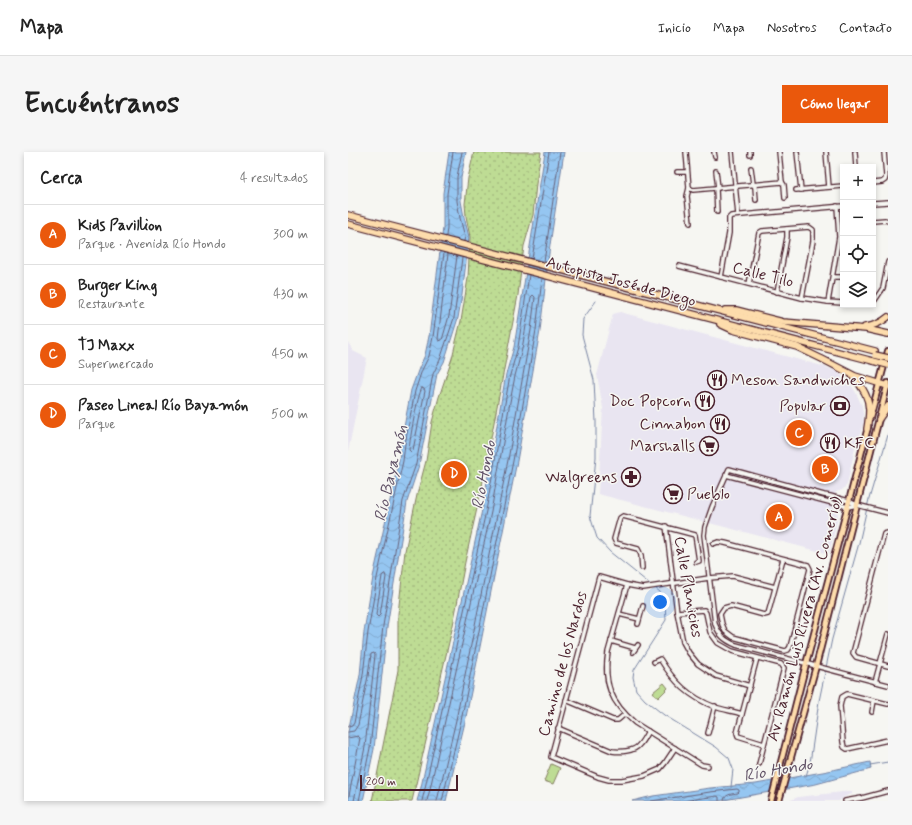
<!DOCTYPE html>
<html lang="es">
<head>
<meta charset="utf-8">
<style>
  body { margin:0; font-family:Mynerve,sans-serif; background:#f6f6f6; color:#222 }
  .controls { position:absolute; right:12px; top:12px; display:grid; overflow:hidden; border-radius:0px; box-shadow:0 2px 6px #0003 }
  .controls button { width:36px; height:36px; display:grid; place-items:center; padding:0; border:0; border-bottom:1px solid #e0e0e0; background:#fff; color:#222; font:20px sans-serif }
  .scale { position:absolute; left:12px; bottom:10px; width:98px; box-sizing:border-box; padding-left:4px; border:2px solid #4a1f2b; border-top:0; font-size:11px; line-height:14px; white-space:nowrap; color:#4a1f2b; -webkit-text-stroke:3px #f6f6f2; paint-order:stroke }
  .you { position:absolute; left:312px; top:450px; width:14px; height:14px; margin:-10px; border:3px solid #fff; border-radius:50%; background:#1a73e8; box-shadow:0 0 0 6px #1a73e833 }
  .badge { display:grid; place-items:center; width:26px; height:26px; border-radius:50%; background:#ea580c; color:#fff; font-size:13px; font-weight:700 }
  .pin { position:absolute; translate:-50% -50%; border:2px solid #fff; box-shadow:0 1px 4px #0006 }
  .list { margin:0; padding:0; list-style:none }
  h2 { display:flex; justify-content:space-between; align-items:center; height:52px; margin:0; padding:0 16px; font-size:17px }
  h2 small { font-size:13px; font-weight:400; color:#767676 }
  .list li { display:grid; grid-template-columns:26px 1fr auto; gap:12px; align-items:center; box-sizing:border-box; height:60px; padding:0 16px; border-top:1px solid #e0e0e0 }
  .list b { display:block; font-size:15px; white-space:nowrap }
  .list p { margin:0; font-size:13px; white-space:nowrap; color:#767676 }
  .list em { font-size:13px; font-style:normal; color:#767676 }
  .icon { flex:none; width:22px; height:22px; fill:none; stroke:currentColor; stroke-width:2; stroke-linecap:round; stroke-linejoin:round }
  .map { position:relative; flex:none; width:540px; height:649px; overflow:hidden; border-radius:0px }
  header { display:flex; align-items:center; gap:24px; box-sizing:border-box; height:56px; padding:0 20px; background:#fff; border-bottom:1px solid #e0e0e0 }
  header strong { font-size:19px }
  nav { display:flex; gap:22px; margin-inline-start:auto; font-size:14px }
  .intro { display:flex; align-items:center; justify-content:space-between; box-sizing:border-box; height:96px; padding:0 24px }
  h1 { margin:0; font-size:28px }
  .button { padding:10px 18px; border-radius:0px; background:#ea580c; color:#fff; font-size:14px; font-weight:700 }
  main { display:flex; gap:24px; padding:0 24px }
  aside { flex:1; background:#fff; border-radius:0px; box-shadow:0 2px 6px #0003 }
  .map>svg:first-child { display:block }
  .built { fill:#e9e5f1 }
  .grass { fill:#bedc94; stroke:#847e60 }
  .park { fill:url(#park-dots); stroke:#847e60 }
  .water { fill:url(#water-waves); stroke:#7783a2 }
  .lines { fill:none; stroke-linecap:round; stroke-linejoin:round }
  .shore { stroke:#68627a; stroke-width:1 }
  .stream { stroke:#7783a2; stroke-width:1 }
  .minor-casing { stroke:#4a1f2b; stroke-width:6 }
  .major-casing { stroke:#4a1f2b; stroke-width:8 }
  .highway-casing { stroke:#4a1f2b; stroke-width:8 }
  .minor { stroke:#f6f6f2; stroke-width:3.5 }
  .major { stroke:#fddcac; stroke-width:4.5 }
  .highway { stroke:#fddcac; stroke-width:5.5 }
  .highway-bridge-casing { stroke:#4a1f2b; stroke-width:8; stroke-linecap:butt }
  .highway-bridge { stroke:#fddcac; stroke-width:5.5 }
  .labels { text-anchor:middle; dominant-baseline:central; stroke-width:3; stroke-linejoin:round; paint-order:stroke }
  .street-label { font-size:16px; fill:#4a1f2b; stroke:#f6f6f2 }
  .poi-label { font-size:16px; fill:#4a1f2b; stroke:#f6f6f2; text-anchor:end }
  .water-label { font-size:17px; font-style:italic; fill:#605166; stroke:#f6f6f2 }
</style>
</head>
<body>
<header>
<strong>Mapa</strong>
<nav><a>Inicio</a><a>Mapa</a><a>Nosotros</a><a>Contacto</a></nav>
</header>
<div class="intro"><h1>Encuéntranos</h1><a class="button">Cómo llegar</a></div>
<main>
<aside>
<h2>Cerca<small>4 resultados</small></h2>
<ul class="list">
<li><span class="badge">A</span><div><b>Kids Pavillion</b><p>Parque · Avenida Río Hondo</p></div><em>300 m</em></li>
<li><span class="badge">B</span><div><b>Burger King</b><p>Restaurante</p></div><em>430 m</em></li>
<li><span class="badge">C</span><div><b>TJ Maxx</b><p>Supermercado</p></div><em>450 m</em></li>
<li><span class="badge">D</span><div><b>Paseo Lineal Río Bayamón</b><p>Parque</p></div><em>500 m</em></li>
</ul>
</aside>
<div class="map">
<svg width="540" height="649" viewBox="0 0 540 649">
  <defs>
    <pattern id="park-dots" width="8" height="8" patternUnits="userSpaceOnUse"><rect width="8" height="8" fill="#bedc94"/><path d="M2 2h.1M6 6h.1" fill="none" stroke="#a5bc80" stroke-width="1.8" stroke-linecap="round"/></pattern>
    <pattern id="water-waves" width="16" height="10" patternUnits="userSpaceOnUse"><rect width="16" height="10" fill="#95c6f1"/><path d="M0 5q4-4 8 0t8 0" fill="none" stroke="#82aacf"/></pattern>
  </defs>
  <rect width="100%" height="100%" fill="#f6f6f2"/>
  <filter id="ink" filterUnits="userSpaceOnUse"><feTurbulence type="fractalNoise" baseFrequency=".025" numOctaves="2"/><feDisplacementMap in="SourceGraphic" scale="8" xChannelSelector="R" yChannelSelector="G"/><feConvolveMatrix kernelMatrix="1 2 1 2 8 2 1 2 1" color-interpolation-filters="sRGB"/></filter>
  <g filter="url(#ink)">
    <g class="built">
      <polygon points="272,160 478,215 488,219 500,228 508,241 514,254 516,269 511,287 508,291 499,333 494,338 488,340 484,355 489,358 490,365 481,402 250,342 255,256 249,223 265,162"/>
      <polygon points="0,190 5,199 19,206 0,300"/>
      <polygon points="504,639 504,642 498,644 491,649 441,649 450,645"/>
    </g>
    <g class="grass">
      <polygon points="316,531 320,536 310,546 305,540"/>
      <polygon points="203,612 212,616 205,632 196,629"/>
    </g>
    <polygon class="park" points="126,0 193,0 188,32 185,63 176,94 170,143 134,334 117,410 105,473 64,649 24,649 50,518 50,462 57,399 69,343 78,309 84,270 91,245 104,206 113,169 120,126 122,85 118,64 117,52 120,26"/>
    <g class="water">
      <polygon points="101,0 118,0 113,26 113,49 116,65 121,85 114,143 110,166 96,210 89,222 71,313 59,350 39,475 26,597 15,649 0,649 0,580 12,523 16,480 25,425 51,308 53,291 63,238 71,216 77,203 81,184 95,76 95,41"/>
      <polygon points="197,0 216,0 202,93 192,179 169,309 117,570 98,649 69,649 73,635 134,358 158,222 166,195"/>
      <polygon points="522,610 523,617 468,632 370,649 284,649 305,644 362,636 408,632 480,619"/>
    </g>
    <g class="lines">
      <g class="shore">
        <polyline points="114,0 109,25 109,49 112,66 117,85 116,89"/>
        <polyline points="98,84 99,76 99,42 105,0"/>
        <polyline points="100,102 90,187 91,189 94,188 101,164 109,104"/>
        <polyline points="184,107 201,0"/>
        <polyline points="196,110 212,0"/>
        <path d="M74 236 76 237 77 239 65 298 63 300 61 298C62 286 69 245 74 236Z"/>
        <polygon points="37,422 38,425 32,463 30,465 28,463 34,424"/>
        <polyline points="0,575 4,574 6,571 15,523 20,480 29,426 55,309 57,292 67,239 74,218 81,204 85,185 96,101"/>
        <polyline points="0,580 6,579 10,573 20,524 23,502 26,501 27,503 17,595 6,649"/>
        <polyline points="0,586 10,584 12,586 0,649"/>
        <polyline points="11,649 22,596 35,474 55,349 68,312 85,222 92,208 106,166 114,106"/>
        <polyline points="74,649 77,636 138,359 162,223 170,195 181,123"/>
        <polyline points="79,649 82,637 143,360 162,250 167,224 174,197 183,145 185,143 187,145 183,178 160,308 108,568 89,649"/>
        <polyline points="94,649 113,569 165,309 188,178 194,127"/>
        <path d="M303 649 362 640 389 637 391 638V640L390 641C384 642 376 642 376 649"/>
        <polyline points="334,649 369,644 371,645 371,649"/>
      </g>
      <g class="stream">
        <polyline points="248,149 235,167 234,183 246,228 248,270 248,305 242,364 249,386 262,400 303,433"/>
        <polyline points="307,436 312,440 317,450 318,468 286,518 285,525 288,538 297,548 316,563 368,595 381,606 385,617 383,635"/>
        <polyline points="522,613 540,610"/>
        <polyline points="458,624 462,611 471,549 484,487 511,391 521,347 540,283"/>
      </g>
      <g class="minor-casing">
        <g id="minor">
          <polyline points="338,0 341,36 339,44 342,71"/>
          <polyline points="366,0 367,5"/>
          <polyline points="384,0 390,63"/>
          <polyline points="402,0 402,3"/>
          <polyline points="431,0 434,30 436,33 437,46"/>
          <polyline points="449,0 453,38"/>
          <polyline points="478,0 481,35"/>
          <polyline points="507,0 508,15"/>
          <polyline points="403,16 405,32 407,35 408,48"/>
          <polyline points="368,19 370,36"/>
          <polyline points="329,20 339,20"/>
          <polyline points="525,31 534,30 537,28 538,24 536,0"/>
          <polyline points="341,36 345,38 434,30"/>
          <polyline points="368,36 369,60"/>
          <polyline points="448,38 495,34"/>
          <polyline points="525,51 540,50"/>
          <polyline points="525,69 537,68 540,69"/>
          <polyline points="331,114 454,146 480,150 495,151"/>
          <polyline points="373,125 381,81 381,66 383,64 495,54"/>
          <polyline points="485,125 495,125"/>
          <polyline points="401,132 411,81 414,79 461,75 465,78 465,89 454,146"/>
          <polyline points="429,140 439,85 439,77"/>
          <polyline points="525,148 527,148 535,136 540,110"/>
          <polyline points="480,150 491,85 489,54"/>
          <polyline points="378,323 500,355 509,353"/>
          <path d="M540 361 509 353 501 349 482 344 476 343 381 317 364 355 357 375 356 383 367 472C372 484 376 488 388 493L540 533"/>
          <polyline points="318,374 329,460 335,490 341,501 350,512 368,524 402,534"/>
          <polyline points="540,381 536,382 505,501 508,505 540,514"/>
          <polyline points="365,392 370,390 377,391 460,413 462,417 442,495 440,498 437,499 385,485 377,479 374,472 372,462 376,456 383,454 416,463 420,462 435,407"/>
          <polyline points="294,416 293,403 290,397 268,391 266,387 272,366 275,364 347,383 351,409 348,410"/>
          <path d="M279 433 260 500C255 531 263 551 287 571L354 613 360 614"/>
          <polyline points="329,460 356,458 358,461 362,480 370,491 384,499 433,512 436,516 411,612"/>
          <polyline points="271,462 291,467"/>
          <polyline points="290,472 295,454"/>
          <polyline points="263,489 287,496"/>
          <polyline points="285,500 290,493"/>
          <polyline points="409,506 389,581 390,584 416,592"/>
          <path d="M306 510 312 507C326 530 341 545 367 555 376 558 385 559 394 562"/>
          <polyline points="527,530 540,482"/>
          <polyline points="218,548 265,568 270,568 277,562"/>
          <polyline points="540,552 499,542 494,545 492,554 495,590 496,595 499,597 540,588"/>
          <polyline points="524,560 526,549"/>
          <path d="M210 576 264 599C271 600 286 600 291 593 295 589 297 584 300 579"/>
          <polyline points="360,581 367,554"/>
          <polyline points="327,596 317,611 312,617 296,624 274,628 261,628 250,625 203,605 251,425 279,433 295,436 361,426 385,424 427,435"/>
          <polyline points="497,649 514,646 540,639"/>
        </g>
      </g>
      <g class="major-casing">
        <g id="major">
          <polyline points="522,266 540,199"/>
          <polyline points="423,649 458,512 501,349 520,275"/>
          <polyline points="431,649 468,514 540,231"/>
        </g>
      </g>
      <g class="highway-casing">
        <g id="highway">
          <polyline points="0,63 527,199"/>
          <polyline points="0,72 525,209"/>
          <polyline points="377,158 388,158 435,170 518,177 540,182"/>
          <polyline points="372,172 385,178 449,195 474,207 507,224 540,234"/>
          <path d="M517 175C526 174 533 171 540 165"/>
          <path d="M505 225C514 234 521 245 521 258 521 264 520 271 519 277"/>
          <polyline points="531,267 540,254"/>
        </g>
      </g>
      <use href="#minor" class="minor"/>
      <use href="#major" class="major"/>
      <use href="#highway" class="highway"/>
      <g class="highway-bridge-casing">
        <g id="highway-bridge">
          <polyline points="527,203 540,206"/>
          <polyline points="525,209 540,213"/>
        </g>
      </g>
      <use href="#highway-bridge" class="highway-bridge"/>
    </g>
  </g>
  <defs>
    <g id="restaurant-ring" transform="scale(1)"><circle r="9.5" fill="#f6f6f2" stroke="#4a1f2b" stroke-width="1.5"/><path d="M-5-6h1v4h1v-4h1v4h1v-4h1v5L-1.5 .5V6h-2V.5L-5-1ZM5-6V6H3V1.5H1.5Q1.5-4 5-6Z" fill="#4a1f2b"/></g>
    <g id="bank-ring" transform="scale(1)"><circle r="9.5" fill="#f6f6f2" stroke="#4a1f2b" stroke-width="1.5"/><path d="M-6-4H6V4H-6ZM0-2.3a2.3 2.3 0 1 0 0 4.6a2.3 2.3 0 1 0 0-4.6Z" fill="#4a1f2b"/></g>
    <g id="supermarket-ring" transform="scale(1)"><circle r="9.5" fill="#f6f6f2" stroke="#4a1f2b" stroke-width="1.5"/><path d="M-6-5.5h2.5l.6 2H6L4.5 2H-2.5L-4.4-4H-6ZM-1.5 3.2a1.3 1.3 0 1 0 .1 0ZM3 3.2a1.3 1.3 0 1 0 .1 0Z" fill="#4a1f2b"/></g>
    <g id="pharmacy-ring" transform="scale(1)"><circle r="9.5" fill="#f6f6f2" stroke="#4a1f2b" stroke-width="1.5"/><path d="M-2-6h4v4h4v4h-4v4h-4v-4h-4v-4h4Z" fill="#4a1f2b"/></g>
  </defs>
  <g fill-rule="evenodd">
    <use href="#restaurant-ring" x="369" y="228"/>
    <use href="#restaurant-ring" x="357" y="249"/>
    <use href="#bank-ring" x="492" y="254"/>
    <use href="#restaurant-ring" x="372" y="272"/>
    <use href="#restaurant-ring" x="482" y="291"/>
    <use href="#supermarket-ring" x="361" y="294"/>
    <use href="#pharmacy-ring" x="283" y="325"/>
    <use href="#supermarket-ring" x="325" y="342"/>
  </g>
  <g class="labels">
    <g class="street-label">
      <text transform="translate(415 123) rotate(14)">Calle Tilo</text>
      <text transform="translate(273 130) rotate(15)">Autopista José de Diego</text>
      <text transform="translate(340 435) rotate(80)">Calle Planicies</text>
      <text transform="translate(457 467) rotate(-75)">Av. Ramón Luis Rivera (Av. Comerío)</text>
      <text transform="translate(215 512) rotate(-75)">Camino de los Nardos</text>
    </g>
    <g class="poi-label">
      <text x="383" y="228" text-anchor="start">Meson Sandwiches</text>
      <text x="343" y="249">Doc Popcorn</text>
      <text x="478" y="254">Popular</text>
      <text x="358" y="272">Cinnabon</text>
      <text x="496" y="291" text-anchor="start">KFC</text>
      <text x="347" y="294">Marshalls</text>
      <text x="269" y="325">Walgreens</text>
      <text x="339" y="342" text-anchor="start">Pueblo</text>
    </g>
    <g class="water-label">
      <text transform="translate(43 321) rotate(-77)">Río Bayamón</text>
      <text transform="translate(136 323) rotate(-79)">Río Hondo</text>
      <text transform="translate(430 618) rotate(-10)">Río Hondo</text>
    </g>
  </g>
</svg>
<div class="controls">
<button>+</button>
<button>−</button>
<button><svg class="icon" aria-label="locate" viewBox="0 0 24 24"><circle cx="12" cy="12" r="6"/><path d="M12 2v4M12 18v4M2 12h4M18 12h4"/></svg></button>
<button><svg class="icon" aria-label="layers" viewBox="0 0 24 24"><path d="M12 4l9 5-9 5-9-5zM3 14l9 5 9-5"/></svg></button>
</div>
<div class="scale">200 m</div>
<div class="you"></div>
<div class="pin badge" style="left:431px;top:365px">A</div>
<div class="pin badge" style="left:477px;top:317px">B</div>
<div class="pin badge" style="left:451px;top:281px">C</div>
<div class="pin badge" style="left:106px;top:322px">D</div>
</div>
</main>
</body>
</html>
